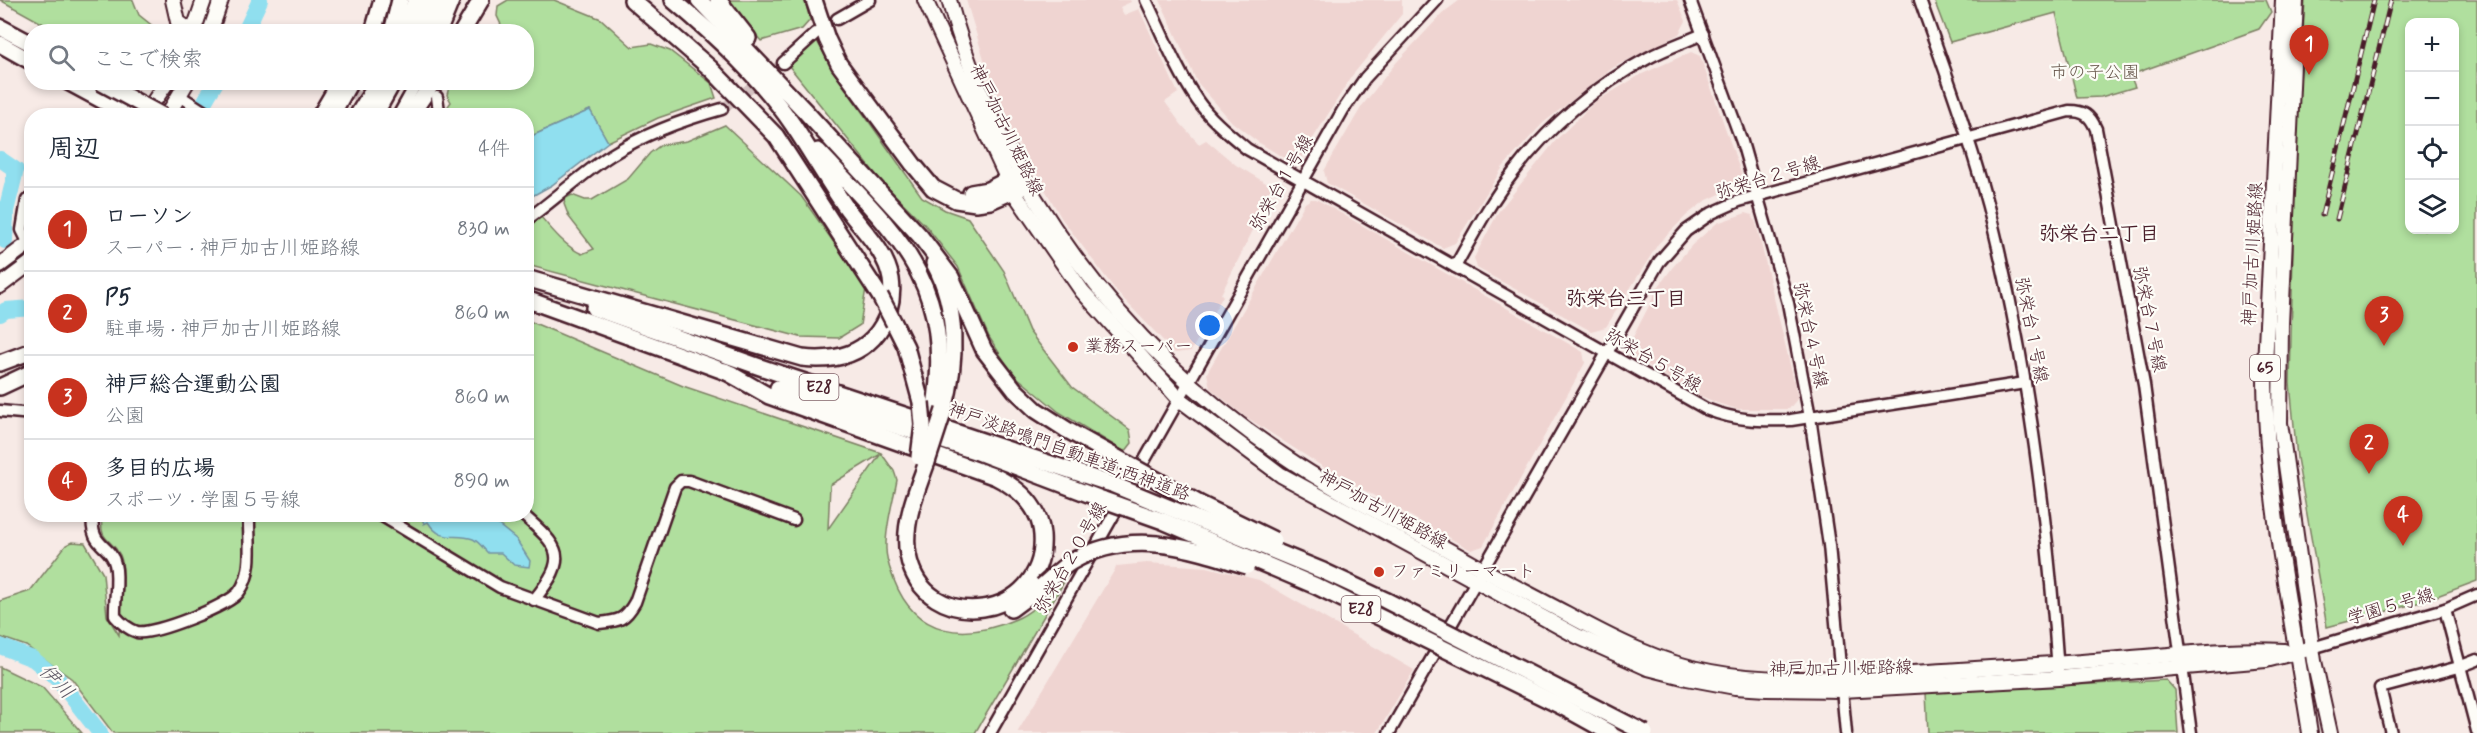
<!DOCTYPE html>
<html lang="ja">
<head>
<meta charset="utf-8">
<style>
  body { margin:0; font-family:Mynerve,"Klee One",sans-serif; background:#f2f2f3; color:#1f2937 }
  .controls { position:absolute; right:18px; top:18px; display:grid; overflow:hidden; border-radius:12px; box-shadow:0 3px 9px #0003 }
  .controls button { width:54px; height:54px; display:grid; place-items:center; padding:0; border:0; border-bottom:2px solid #e0e1e3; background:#fff; color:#1f2937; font:30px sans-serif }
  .you { position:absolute; left:1210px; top:326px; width:21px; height:21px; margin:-15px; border:4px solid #fff; border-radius:50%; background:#1a73e8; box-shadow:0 0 0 9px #1a73e833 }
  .badge { display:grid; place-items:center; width:39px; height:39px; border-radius:50%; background:#c8321e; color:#fff; font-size:20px; font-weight:700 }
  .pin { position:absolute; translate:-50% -50px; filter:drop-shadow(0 2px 3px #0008) }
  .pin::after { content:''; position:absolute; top:32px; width:21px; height:18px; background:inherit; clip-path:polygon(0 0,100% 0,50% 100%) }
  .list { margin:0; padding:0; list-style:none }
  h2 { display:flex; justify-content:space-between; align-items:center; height:78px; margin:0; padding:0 24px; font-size:26px }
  h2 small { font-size:20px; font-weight:400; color:#747a83 }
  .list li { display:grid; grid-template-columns:39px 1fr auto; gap:18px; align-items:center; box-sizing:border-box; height:84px; padding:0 24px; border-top:2px solid #e0e1e3 }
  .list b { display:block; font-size:22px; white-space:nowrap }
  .list p { margin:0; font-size:20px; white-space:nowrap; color:#747a83 }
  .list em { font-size:20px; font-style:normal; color:#747a83 }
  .icon { flex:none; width:33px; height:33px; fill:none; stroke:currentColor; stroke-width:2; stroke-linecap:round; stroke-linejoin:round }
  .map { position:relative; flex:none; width:2477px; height:733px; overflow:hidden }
  .search { position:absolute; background:#fff; box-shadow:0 3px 9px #0003; left:24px; top:24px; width:510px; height:66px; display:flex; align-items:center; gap:15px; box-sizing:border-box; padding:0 21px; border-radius:24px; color:#747a83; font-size:22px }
  .panel { position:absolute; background:#fff; box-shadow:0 3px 9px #0003; left:24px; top:108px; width:510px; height:414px; border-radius:24px }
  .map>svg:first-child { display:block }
  .built { fill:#efd4d1 }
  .green { fill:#b0df9e; stroke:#7d7f64; stroke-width:1.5; fill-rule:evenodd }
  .water { fill:#90dfef; stroke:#7492a1; stroke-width:1.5 }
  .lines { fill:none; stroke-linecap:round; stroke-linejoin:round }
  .river { stroke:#90dfef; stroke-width:16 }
  .minor-tunnel { stroke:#d4c1c1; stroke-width:10; stroke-dasharray:10 5; stroke-linecap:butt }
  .minor-casing { stroke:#4a1f2b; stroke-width:15 }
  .major-casing { stroke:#4a1f2b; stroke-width:18 }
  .highway-casing { stroke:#4a1f2b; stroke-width:20 }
  .minor { stroke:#fdfcf7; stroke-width:10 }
  .major { stroke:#fdfcf7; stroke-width:14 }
  .highway { stroke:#fdfcf7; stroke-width:15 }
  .rail-casing { stroke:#4a1f2b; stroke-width:5 }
  .rail { stroke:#fdfcf7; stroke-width:3; stroke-dasharray:9; stroke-linecap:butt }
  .highway-bridge-casing { stroke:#4a1f2b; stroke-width:20; stroke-linecap:butt }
  .highway-bridge { stroke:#fdfcf7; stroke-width:15 }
  .poi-dot { fill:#c8321e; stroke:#fdfcf7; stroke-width:2 }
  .labels { text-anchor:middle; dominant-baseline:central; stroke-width:4.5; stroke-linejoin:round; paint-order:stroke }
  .shield { fill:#fdfcf7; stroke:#806168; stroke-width:1.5 }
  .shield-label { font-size:16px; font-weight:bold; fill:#4a1f2b }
  .park-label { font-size:18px; fill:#69594e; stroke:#fdfcf7 }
  .street-label { font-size:18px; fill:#4a1f2b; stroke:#fdfcf7 }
  .poi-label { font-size:18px; fill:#4a1f2b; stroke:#fdfcf7; text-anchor:start }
  .neighbourhood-label { font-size:20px; font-weight:bold; fill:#4a1f2b; stroke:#fdfcf7 }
  .water-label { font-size:20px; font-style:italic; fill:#5f5966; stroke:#fdfcf7 }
</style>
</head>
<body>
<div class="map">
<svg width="2477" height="733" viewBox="0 0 2477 733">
  <rect width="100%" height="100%" fill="#f7eae6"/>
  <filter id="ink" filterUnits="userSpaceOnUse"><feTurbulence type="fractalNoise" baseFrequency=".0167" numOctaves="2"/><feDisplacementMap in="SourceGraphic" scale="12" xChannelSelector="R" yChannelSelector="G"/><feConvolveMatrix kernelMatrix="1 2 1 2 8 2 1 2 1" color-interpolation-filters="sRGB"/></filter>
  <g filter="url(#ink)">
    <g class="built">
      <polygon points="966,0 1130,0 1131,2 1120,7 1124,15 1139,9 1178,93 1165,102 1181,124 1199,144 1206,140 1236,165 1274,188 1221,294 1223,296 1191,351 1175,353 1117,292 1062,219 1015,137 990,79"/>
      <polygon points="1160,0 1402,0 1402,14 1351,77 1301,158 1289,161 1258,142 1232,122 1197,82"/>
      <polygon points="1460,0 1677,0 1686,21 1679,34 1614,67 1543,123 1503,167 1455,243 1443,248 1327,183 1324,171 1362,106 1395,64 1444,12"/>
      <polygon points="1691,52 1700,56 1742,176 1735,187 1705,201 1687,215 1658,244 1606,327 1591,331 1477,268 1474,258 1499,211 1557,139 1595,102 1640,75"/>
      <polygon points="1311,199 1316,199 1583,352 1585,363 1483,546 1471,550 1328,470 1243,415 1210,388 1207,373 1305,203"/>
      <polygon points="1746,213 1752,215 1756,223 1798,398 1789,409 1737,409 1717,403 1692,392 1631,355 1629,345 1659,286 1672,268 1692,245 1717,223"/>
      <polygon points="1147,563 1207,567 1259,580 1414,670 1377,733 1017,733 1117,566"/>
    </g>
    <g class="green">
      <polygon points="0,0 133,0 139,15 159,31 56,31"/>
      <polygon points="508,0 554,0 601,19 632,47 651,44 670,51 711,83 716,98 658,118 608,142 590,110 527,138 526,116 461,116 459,114 460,115 441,116 451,102 447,95 450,83 526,82 526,32 504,31 497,16 498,6"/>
      <polygon points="727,0 805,0 810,20 802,29 761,41"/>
      <polygon points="1934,0 2266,0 2271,12 2259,29 2130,75 2135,87 2101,97 2077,98 2056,13 1950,42"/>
      <path d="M2305 0H2477V581L2421 602 2327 627 2297 458 2290 383 2295 164ZM2410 22H2454V230H2410Z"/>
      <polygon points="817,41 834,72 922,197 945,210 968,218 1004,271 1029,331 1072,387 1130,430 1132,443 1125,452 1059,412 1012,373 989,337 958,267 926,226 882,182 789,66"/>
      <path d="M725 125 801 196 866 288 860 325 839 338 800 337 527 265 526 228 541 217C552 230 566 247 582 254L594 249 569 217 564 204 566 198 572 195 585 200H592L628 179 650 153 661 145 687 141Z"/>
      <path d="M527 320 683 386 881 453 894 471 897 480C893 502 885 527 886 549 886 560 890 569 894 580 916 637 965 641 1016 619 1033 612 1049 594 1064 582L975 733H113L72 679 26 646 0 637V601L30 591 66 545 72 542 85 543 103 574 107 616 119 635C120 616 127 570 120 555 110 536 99 543 102 515L526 514ZM879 455H880L828 529 830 485Z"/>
      <polygon points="0,667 42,687 82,733 0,733"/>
      <polygon points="2166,680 2175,690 2178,733 1928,733 1926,693"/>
    </g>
    <g class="water">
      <polygon points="590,110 608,142 552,185 527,199 527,138"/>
      <path d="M421 515H486L516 539 530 561 529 567 514 565 501 553H488C484 549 478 541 473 539 454 533 441 543 428 522L424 524Z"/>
    </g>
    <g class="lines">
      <g class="river">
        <polyline points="245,32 260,0"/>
        <polyline points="196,116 216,82"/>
        <polyline points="0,159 16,170 6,211 5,241"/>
        <polyline points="0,314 6,310 32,308"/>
        <polyline points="0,646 33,659 57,678 100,733"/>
      </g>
      <g class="minor-tunnel">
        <polyline points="340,87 396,116"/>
        <polyline points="722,109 783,63"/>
      </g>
      <g class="minor-casing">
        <g id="minor">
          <path d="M1146 0C1162 33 1176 69 1197 100 1210 119 1229 134 1247 149L1706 409C1737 421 1759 421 1791 420L2025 383"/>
          <polyline points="1690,0 1742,142 1788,303 1810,417 1829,545 1846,733"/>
          <path d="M1920 0C1947 76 1975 152 1994 230 2029 375 2048 523 2058 671"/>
          <polyline points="837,19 870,0"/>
          <polyline points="441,32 454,0"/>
          <polyline points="783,63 816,33"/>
          <polyline points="180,96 211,116"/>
          <polyline points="317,116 337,82"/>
          <polyline points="398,116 417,82"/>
          <polyline points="435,116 439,111 437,97"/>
          <polyline points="27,200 22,230 31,248"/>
          <path d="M526 220C555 200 581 174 611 155 646 133 682 120 722 109"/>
          <path d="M1455 267C1473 235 1490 202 1513 173 1548 127 1597 85 1648 58 1666 48 1685 42 1703 34"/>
          <polyline points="0,411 32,414"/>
          <path d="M93 514C89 548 110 543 115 564 119 579 114 600 115 616 121 623 128 629 137 632 154 635 228 606 239 592 255 571 248 539 249 514"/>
          <path d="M379 514 500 587 599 623C619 621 625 620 635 602L675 487 681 481H689L794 520"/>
          <path d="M522 514C561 548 569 557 534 600"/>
          <polyline points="2445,609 2477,731"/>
          <polyline points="2312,648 2445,609 2477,595"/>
          <polyline points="990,733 1343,110 1365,78 1437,0"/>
          <path d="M1389 733 1659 262 1686 231 1712 213 1739 201 2069 111C2084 111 2090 115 2096 129L2144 385 2191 733"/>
          <polyline points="2391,733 2380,688 2459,667 2477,660"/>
        </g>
      </g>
      <g class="major-casing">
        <g id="major">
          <polyline points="173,0 178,22 192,32"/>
          <polyline points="925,0 1013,191 1082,291 1179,399 1281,475 1577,636 1648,668 1687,678 1735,687 1766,689 1842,690 2059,678 2266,660 2312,648"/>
          <path d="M949 0C999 184 1123 349 1281 454 1339 494 1404 525 1466 560 1499 579 1533 596 1567 614 1613 639 1659 663 1711 672 1773 684 1837 678 1899 674 1973 669 2047 665 2120 659 2174 655 2230 648 2284 651"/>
          <path d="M2283 0 2265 365C2264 489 2291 611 2310 733"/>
          <polyline points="2296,0 2281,324 2280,423 2314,661 2330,733"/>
          <polyline points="193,32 204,0"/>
          <polyline points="210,32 221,0"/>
          <polyline points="144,116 167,82"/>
          <polyline points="167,116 187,82"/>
          <polyline points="0,265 32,241"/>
          <polyline points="0,286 32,262"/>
        </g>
      </g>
      <g class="highway-casing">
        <g id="highway">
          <polyline points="632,0 710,68 776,136 880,296"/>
          <polyline points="699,0 804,110 920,236 951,277 984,350 1015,390 1036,410 1067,430"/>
          <polyline points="718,0 748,38"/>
          <polyline points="814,0 827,39 839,64 913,164 933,188 956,200 976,203 990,201 1027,185"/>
          <polyline points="0,27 32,44"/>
          <polyline points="373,32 382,0"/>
          <polyline points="392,32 400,0"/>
          <polyline points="403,32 416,0"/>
          <polyline points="418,32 430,0"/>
          <polyline points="428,32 443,0"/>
          <polyline points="462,32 481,0"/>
          <polyline points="0,44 32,62"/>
          <polyline points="68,82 131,116"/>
          <polyline points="331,116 350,82"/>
          <polyline points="357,116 378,82"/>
          <polyline points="374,116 393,82"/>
          <polyline points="410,116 433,82"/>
          <path d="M818 151C897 235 954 281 935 407"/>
          <polyline points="971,193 988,190 1021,173"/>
          <path d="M934 263C958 307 957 362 944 410"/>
          <path d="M526 278 802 358C828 361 854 358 873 338 888 322 894 300 891 279 886 250 861 229 845 206 827 180 811 152 793 125 761 78 717 37 673 0"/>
          <polyline points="526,299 732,374"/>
          <polyline points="594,308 760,367 1114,485"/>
          <polyline points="894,323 906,347 921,402"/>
          <polyline points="0,363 32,351"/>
          <path d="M725 371 769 396 996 477C1020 489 1040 507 1042 535 1048 620 923 638 908 555 902 524 917 490 927 462"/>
          <polyline points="0,387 32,372"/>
          <polyline points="778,388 975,451 1104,500"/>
          <polyline points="1011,609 1042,586"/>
        </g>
      </g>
      <use href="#minor" class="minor"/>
      <use href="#major" class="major"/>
      <use href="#highway" class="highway"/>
      <g class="rail-casing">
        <g id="rail">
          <polyline points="2322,215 2374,0"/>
          <polyline points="2337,219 2391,0"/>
        </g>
      </g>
      <use href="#rail" class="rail"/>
      <g class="highway-bridge-casing">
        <g id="highway-bridge">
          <polyline points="100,82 163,116"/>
          <polyline points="880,296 894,323"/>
          <polyline points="1067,430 1200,504 1274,540"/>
          <polyline points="919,457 923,425 921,402"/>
          <polyline points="927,462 944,410"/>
          <polyline points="1114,485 1323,571 1385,600 1645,733"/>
          <polyline points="1104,500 1163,521 1316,586 1563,707 1610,733"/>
          <path d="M1042 586C1052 578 1061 568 1071 562 1130 528 1187 547 1247 566"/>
        </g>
      </g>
      <use href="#highway-bridge" class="highway-bridge"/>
    </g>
  </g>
  <g class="poi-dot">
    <circle cx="1073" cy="347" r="6"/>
    <circle cx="1379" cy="572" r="6"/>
  </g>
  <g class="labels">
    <g class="shield">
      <rect x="2250" y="355" width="30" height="26" rx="4.5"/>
      <rect x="799.5" y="374" width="39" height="26" rx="4.5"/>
      <rect x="1341.5" y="596" width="39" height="26" rx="4.5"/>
    </g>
    <g class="shield-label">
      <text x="2265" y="368">65</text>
      <text x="819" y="387">E28</text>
      <text x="1361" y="609">E28</text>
    </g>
    <g class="park-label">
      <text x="2095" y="73">市の子公園</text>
    </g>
    <g class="street-label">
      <text transform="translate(1006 130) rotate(64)">神戸加古川姫路線</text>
      <text transform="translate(1768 178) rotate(-17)">弥栄台２号線</text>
      <text transform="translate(1282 183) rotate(-60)">弥栄台１号線</text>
      <text transform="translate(2253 254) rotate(-87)">神戸加古川姫路線</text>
      <text transform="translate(2149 319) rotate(79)">弥栄台７号線</text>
      <text transform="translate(2031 330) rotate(79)">弥栄台１号線</text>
      <text transform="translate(1810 335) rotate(78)">弥栄台４号線</text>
      <text transform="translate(1653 361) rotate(30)">弥栄台５号線</text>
      <text transform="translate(1069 452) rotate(20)">神戸淡路鳴門自動車道;西神道路</text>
      <text transform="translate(1383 510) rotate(29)">神戸加古川姫路線</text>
      <text transform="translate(1071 558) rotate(-60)">弥栄台２０号線</text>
      <text transform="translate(2391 607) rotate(-16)">学園５号線</text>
      <text transform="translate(1841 669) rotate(-1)">神戸加古川姫路線</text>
    </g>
    <g class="poi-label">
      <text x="1085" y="347">業務スーパー</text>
      <text x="1391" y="572">ファミリーマート</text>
    </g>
    <g class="neighbourhood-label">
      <text x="2099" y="234">弥栄台二丁目</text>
      <text x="1626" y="299">弥栄台三丁目</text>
    </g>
    <g class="water-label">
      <text transform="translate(56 682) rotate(45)">伊川</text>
    </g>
  </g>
</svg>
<div class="controls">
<button>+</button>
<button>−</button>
<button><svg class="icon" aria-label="locate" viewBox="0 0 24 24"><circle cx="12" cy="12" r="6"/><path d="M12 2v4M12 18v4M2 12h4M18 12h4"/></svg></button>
<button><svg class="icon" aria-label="layers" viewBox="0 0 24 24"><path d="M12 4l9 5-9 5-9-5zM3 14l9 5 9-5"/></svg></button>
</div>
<div class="you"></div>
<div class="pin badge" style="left:2309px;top:75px">1</div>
<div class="pin badge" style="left:2369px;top:474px">2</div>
<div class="pin badge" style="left:2384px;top:346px">3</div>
<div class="pin badge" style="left:2403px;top:546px">4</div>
<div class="search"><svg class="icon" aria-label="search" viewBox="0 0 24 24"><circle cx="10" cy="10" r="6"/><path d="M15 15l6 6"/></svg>ここで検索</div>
<section class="panel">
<h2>周辺<small>4件</small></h2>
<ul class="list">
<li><span class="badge">1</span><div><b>ローソン</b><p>スーパー · 神戸加古川姫路線</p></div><em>830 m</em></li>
<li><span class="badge">2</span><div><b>P5</b><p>駐車場 · 神戸加古川姫路線</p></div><em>860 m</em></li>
<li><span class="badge">3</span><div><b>神戸総合運動公園</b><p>公園</p></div><em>860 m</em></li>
<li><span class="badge">4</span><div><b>多目的広場</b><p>スポーツ · 学園５号線</p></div><em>890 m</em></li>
</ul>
</section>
</div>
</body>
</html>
